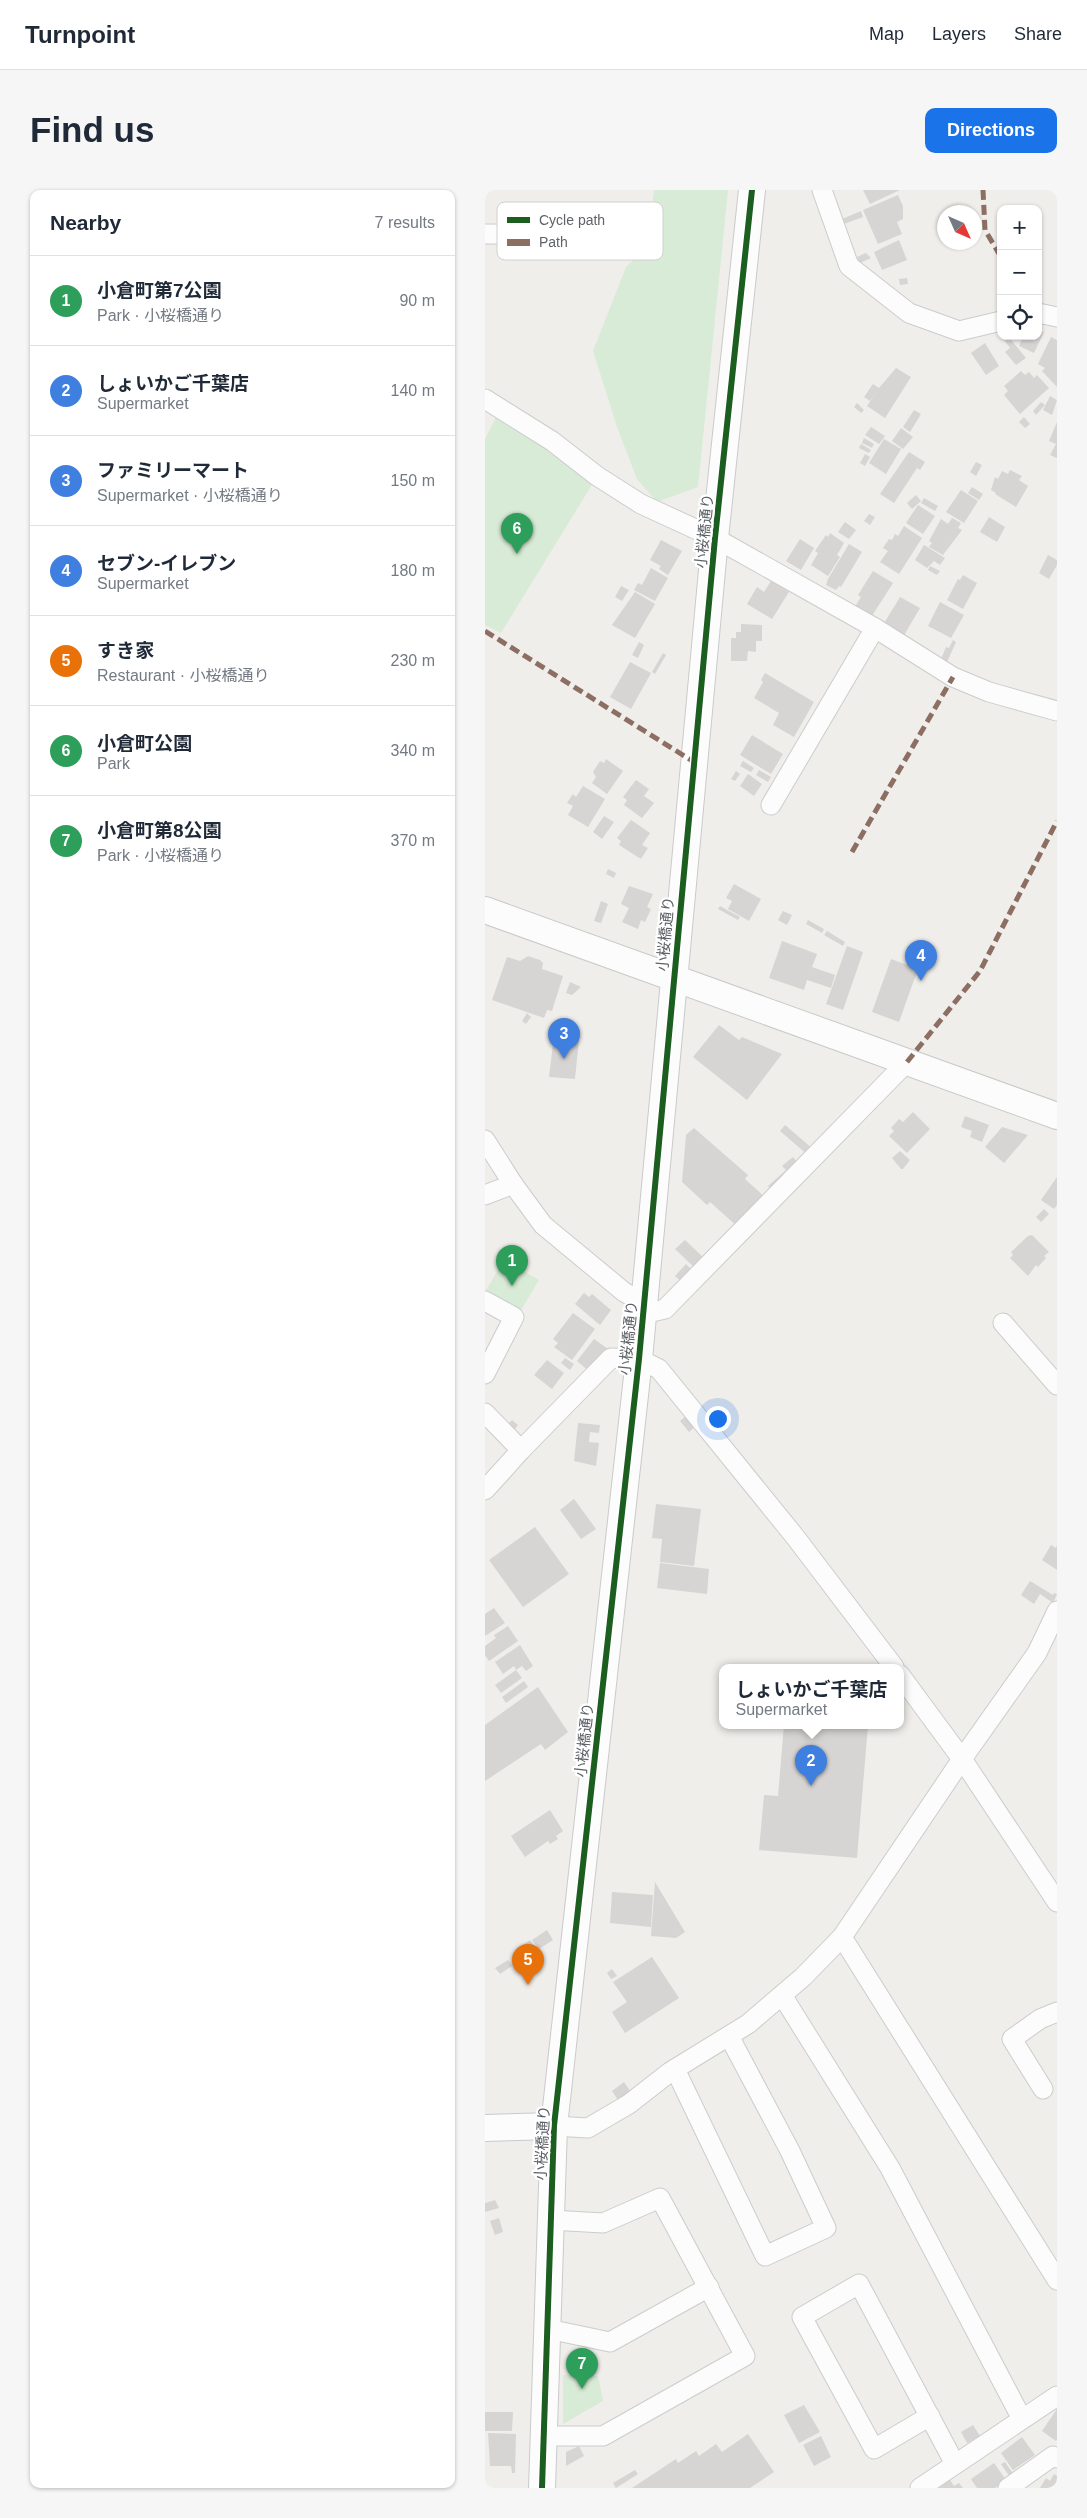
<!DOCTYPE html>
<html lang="en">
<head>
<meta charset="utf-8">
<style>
  body { margin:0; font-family:Helvetica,"Noto Sans JP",sans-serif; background:#f6f6f7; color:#1f2937 }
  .controls { position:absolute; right:15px; top:15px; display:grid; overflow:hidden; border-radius:10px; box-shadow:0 1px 4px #0004 }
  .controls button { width:45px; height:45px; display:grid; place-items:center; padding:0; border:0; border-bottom:1px solid #e0e1e3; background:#fff; color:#1f2937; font:25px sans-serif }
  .compass { position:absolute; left:452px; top:15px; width:45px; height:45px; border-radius:50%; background:#fff; box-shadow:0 1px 4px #0004; rotate:135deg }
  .you { position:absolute; left:232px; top:1228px; width:18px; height:18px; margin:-12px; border:4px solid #fff; border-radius:50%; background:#1a73e8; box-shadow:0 0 0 8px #1a73e833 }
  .badge { display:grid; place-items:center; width:32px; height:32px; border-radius:50%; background:#1a73e8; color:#fff; font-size:16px; font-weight:700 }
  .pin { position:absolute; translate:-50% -41px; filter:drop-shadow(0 1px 2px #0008) }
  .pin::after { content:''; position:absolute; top:26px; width:18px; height:15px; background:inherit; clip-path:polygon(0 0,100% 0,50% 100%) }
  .popup { position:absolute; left:234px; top:1474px; width:185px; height:65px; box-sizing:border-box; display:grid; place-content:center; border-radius:10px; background:#fff; filter:drop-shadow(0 1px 4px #0005); font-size:16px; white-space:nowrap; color:#747a83 }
  .popup b { font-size:19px; color:#1f2937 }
  .popup::after { content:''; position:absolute; left:50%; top:100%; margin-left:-10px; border:10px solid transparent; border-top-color:#fff }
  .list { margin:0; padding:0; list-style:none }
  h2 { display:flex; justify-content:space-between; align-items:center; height:65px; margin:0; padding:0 20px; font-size:21px }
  h2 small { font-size:16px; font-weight:400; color:#747a83 }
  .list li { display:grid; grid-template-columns:32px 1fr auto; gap:15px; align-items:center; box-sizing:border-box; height:90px; padding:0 20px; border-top:1px solid #e0e1e3 }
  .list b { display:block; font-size:19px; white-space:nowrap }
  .list p { margin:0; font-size:16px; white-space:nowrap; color:#747a83 }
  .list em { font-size:16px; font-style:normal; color:#747a83 }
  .icon { flex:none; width:28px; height:28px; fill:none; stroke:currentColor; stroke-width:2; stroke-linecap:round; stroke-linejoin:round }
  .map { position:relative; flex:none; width:572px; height:2298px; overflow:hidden; border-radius:10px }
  header { display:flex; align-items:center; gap:30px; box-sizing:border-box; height:70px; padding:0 25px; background:#fff; border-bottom:1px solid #e0e1e3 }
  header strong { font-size:24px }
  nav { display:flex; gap:28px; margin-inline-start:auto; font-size:18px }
  .intro { display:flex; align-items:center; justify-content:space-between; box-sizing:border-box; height:120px; padding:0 30px }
  h1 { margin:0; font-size:35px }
  .button { padding:12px 22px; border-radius:10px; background:#1a73e8; color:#fff; font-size:18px; font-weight:700 }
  main { display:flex; gap:30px; padding:0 30px }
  aside { flex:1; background:#fff; border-radius:10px; box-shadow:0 1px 4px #0004 }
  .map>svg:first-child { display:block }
  .green { fill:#d8ebd6 }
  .building { fill:#d6d5d3 }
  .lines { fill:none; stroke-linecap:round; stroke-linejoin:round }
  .street-casing { stroke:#cbcccc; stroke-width:21 }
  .secondary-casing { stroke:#cacacb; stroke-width:28 }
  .street { stroke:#fdfcfc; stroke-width:19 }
  .secondary { stroke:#fdfcfc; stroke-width:26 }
  .quiet { stroke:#8d6e63; stroke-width:5; stroke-dasharray:10 5; stroke-linecap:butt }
  .cycleway-casing { stroke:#fff; stroke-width:9 }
  .cycleway { stroke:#1b5e20; stroke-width:6 }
  .labels { text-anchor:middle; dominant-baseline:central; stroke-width:4.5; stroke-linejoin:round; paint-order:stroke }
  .street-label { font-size:15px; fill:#5f6368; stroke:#fff }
  .key { fill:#fff; stroke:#cfd0d2; stroke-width:1 }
  .key-label { font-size:14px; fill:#5f6368 }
</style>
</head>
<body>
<header>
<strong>Turnpoint</strong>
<nav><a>Map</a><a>Layers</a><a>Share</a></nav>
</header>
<div class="intro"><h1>Find us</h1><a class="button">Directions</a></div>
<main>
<aside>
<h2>Nearby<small>7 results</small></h2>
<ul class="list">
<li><span class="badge" style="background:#2e9e5b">1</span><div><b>小倉町第7公園</b><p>Park · 小桜橋通り</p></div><em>90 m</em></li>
<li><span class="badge" style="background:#3f7fe0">2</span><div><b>しょいかご千葉店</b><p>Supermarket</p></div><em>140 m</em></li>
<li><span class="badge" style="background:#3f7fe0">3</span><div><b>ファミリーマート</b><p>Supermarket · 小桜橋通り</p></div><em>150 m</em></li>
<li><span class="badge" style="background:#3f7fe0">4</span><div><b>セブン-イレブン</b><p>Supermarket</p></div><em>180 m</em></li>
<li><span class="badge" style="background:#e8710a">5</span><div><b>すき家</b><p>Restaurant · 小桜橋通り</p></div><em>230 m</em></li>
<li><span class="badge" style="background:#2e9e5b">6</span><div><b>小倉町公園</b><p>Park</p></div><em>340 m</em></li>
<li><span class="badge" style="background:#2e9e5b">7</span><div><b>小倉町第8公園</b><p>Park · 小桜橋通り</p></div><em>370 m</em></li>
</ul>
</aside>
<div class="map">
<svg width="572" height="2298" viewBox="0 0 572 2298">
  <rect width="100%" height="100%" fill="#efeeea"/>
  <g class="green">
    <polygon points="169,0 243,0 213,297 172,312 152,289 132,237 108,161 141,77 162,57"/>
    <polygon points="12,225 63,256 108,293 16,443 0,435 0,249"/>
    <polygon points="19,1070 54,1090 35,1122 0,1102"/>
    <polygon points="78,2185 113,2186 118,2211 78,2234"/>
  </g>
  <g class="building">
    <polygon points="378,0 415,0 385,14"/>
    <polygon points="413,5 418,16 418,29 412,32 417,44 393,54 378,20"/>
    <polygon points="376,21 378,27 359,34 357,29"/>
    <polygon points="414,50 422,70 397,80 389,62"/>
    <polygon points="381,63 386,68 375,73 372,67"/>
    <polygon points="422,88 423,94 415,95 414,89"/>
    <polygon points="553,140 559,142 549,163 534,156 538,146 553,146"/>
    <polygon points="516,146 523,146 541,168 531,175 520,162 525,158"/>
    <polygon points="566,147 572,150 572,197 557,181 560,178 553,174"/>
    <polygon points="500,153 514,176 501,185 486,163"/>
    <polygon points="411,178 426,187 400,228 382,216 393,200 385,211 379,207 388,194 394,198"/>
    <polygon points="536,181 540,185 544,182 549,188 552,185 564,198 535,224 519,205 523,201 519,196"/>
    <polygon points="565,206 572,210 567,225 558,220"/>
    <polygon points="556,212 560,215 551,225 548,221"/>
    <polygon points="372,213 379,220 376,223 369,217"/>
    <polygon points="429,220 436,224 425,242 418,237"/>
    <polygon points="539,227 545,234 540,238 534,232"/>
    <polygon points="572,232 572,268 565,265 571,254 564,251"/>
    <polygon points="386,237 400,246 394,254 380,245"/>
    <polygon points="416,238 428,247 418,259 407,251"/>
    <polygon points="379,248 389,254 387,258 377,253"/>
    <polygon points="399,249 416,259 401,284 384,273"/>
    <polygon points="376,254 386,260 384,263 374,258"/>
    <polygon points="424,262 440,272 435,280 432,278 409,313 395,304"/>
    <polygon points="380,264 385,267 380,276 375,273"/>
    <polygon points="491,272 497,275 491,286 485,282"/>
    <polygon points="525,280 537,286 534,290 543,296 531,317 510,304 511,303 506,300 510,287 513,289 517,281 523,284"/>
    <polygon points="487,297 498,304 494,310 483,303"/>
    <polygon points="476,300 493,311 479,333 461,322"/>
    <polygon points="431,305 436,311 427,319 422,313"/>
    <polygon points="439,308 453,316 450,321 436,313"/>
    <polygon points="433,315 450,326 438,344 421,333"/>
    <polygon points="384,324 390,327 385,335 379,331"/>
    <polygon points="504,327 520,337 512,352 495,342"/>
    <polygon points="467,328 476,333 473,338 477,340 458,365 444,357 447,353 444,351 456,329 463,334"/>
    <polygon points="360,332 371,340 364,349 353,342"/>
    <polygon points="419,336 437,348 414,384 395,372 403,361 398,358 404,349 407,350 410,344 413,346"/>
    <polygon points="345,343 359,353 352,365 355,367 343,386 326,375 333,363 330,361 341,345 343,347"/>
    <polygon points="315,349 329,358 316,380 301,371"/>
    <polygon points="176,350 197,361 183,385 174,379 176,376 165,370"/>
    <polygon points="364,354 377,362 356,397 354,396 351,400 341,395 343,389"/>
    <polygon points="439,355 460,368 455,375 449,371 442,378 430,370"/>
    <polygon points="563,365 572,370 572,375 564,389 554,383"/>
    <polygon points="445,376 455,381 452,385 443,380"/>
    <polygon points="166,378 183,388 170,411 149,400 153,393 157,395"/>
    <polygon points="388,381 408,393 385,429 369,418 376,407 373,405"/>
    <polygon points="478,385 492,393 478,419 462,410 473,389 475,390"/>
    <polygon points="286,391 304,402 287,429 262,414 272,397 279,402"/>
    <polygon points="136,396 144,400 137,411 130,407"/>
    <polygon points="150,402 170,414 150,448 127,435"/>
    <polygon points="415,407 435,418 418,447 398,435"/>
    <polygon points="455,412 479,425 466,448 443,436"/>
    <polygon points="256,434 277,435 277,451 271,451 271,462 263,461 262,471 246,471 246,448 251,448 251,442 256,442"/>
    <polygon points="468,450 471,452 462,472 456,469 461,457 464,458"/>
    <polygon points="154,452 159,455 153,468 147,465"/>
    <polygon points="178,463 181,465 170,484 167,482"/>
    <polygon points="145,472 166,483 146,519 125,507"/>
    <polygon points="280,483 329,512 309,547 288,535 294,523 269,508 278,492 276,490"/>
    <polygon points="267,545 298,564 286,584 255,565"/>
    <polygon points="121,569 138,581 122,604 107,593 111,587 108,582 115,571 119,573"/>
    <polygon points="258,571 269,578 266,582 255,576"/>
    <polygon points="274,580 286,587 283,592 271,585"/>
    <polygon points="251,581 255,584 250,591 246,589"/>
    <polygon points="263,584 277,594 269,606 255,596"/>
    <polygon points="151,590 164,599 159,606 169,613 157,628 139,615 142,610 138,607"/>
    <polygon points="98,596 120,609 103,637 83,625 88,616 82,613 88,604 91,607"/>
    <polygon points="119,626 129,632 117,649 108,642"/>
    <polygon points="146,630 165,643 157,655 163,658 156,669 134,655 136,651 132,648"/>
    <polygon points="123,679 131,683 129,688 121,684"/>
    <polygon points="249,694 276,709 264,731 243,719 247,711 241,708"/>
    <polygon points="144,696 168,704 162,717 166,719 160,732 156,730 153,739 137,732 144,718 136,714"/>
    <polygon points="116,711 123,714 116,733 109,731"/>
    <polygon points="235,716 255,727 253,730 233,719"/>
    <polygon points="298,721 307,725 302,735 293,730"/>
    <polygon points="323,730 339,739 337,743 321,734"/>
    <polygon points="342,741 360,752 358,756 339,745"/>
    <polygon points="297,751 332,764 327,777 350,785 346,798 322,790 319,800 284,788"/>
    <polygon points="362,756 378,762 358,820 341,814"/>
    <polygon points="43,766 55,770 58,773 57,779 78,786 67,821 62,820 59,828 7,810 22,767 35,771"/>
    <polygon points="406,769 433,779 414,832 387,822"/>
    <polygon points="85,792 96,797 87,805 81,803"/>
    <polygon points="42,823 46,827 41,834 37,831"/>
    <polygon points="234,835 254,850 257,847 297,864 262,910 208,867"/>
    <polygon points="78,838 95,840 90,889 64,887 69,845 79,845"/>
    <polygon points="428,922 445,939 422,963 404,946 409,941 406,938 414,929 418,932"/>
    <polygon points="480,926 504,935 497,952 485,947 487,941 476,937"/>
    <polygon points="300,935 328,959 323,965 295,941"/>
    <polygon points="517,937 543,945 519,973 500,957"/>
    <polygon points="209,938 263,985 260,989 281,1008 254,1038 225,1012 222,1015 197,992 201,945"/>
    <polygon points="415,961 425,970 418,979 416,979 407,968"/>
    <polygon points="308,967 317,978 289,1003 283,996 301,980 297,976"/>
    <polygon points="572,987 572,1015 569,1019 556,1010"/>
    <polygon points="559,1019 564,1024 556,1032 551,1027"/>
    <polygon points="547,1045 564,1062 559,1066 561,1068 553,1077 551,1075 543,1086 525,1068 528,1065 526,1062 543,1046"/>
    <polygon points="200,1050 222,1071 213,1081 190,1059"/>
    <polygon points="201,1074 210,1083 199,1094 190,1086"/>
    <polygon points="99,1103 104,1107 107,1104 126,1120 115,1135 90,1114"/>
    <polygon points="88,1123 110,1139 87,1170 69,1157 73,1153 68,1149"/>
    <polygon points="109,1149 123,1159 105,1182 92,1171"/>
    <polygon points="80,1168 89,1174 85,1180 76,1173"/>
    <polygon points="62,1170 79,1183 67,1199 49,1185"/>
    <polygon points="202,1225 211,1236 204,1242 195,1231"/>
    <polygon points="27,1230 33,1235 30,1239 23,1234"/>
    <polygon points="93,1233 115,1235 114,1243 105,1242 104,1252 114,1253 111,1276 89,1271"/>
    <polygon points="89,1309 111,1339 96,1349 75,1320"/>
    <polygon points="171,1314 216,1319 209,1376 175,1372 177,1349 167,1348"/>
    <polygon points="50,1337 84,1384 38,1417 4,1370"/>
    <polygon points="566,1355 571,1358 572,1355 572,1380 557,1370"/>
    <polygon points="175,1373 224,1379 222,1404 172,1398"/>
    <polygon points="545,1391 568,1405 569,1403 572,1404 568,1413 555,1404 549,1414 536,1405"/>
    <polygon points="9,1418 20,1433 0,1446 0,1424"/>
    <polygon points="23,1436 33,1451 4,1471 0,1465 0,1456 11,1448 9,1445"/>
    <polygon points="35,1455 48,1476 41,1481 37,1476 31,1480 29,1476 18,1484 10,1472"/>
    <polygon points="31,1480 37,1488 16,1503 10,1495"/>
    <polygon points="39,1491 43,1497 21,1513 17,1507"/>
    <polygon points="53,1497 83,1542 60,1560 56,1554 0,1591 0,1535"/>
    <polygon points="299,1535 383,1535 372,1668 274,1660 279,1605 293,1606"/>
    <polygon points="65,1620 78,1641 71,1646 73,1649 65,1654 63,1651 40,1667 26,1646"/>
    <polygon points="170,1692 200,1742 191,1748 166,1746"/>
    <polygon points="127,1702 168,1705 166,1737 125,1733"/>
    <polygon points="62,1740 68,1750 54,1759 47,1750"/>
    <polygon points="45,1750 51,1759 38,1768 32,1759"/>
    <polygon points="167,1767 194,1808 140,1843 127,1822 142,1812 128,1792"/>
    <polygon points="23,1770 27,1776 15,1784 10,1778"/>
    <polygon points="127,1779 132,1786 126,1789 122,1783"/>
    <polygon points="139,1892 146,1902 133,1910 127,1901"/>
    <polygon points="10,2010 14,2018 0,2022 0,2013"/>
    <polygon points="14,2028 18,2042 10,2045 5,2031"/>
    <polygon points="319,2215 335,2242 314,2253 299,2225"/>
    <polygon points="572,2219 572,2249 571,2251 557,2241"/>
    <polygon points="0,2222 28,2222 27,2241 0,2241"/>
    <polygon points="488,2235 495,2246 482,2253 476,2242"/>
    <polygon points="3,2243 31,2244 30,2283 27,2283 26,2276 5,2276"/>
    <polygon points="263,2244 289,2282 265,2298 147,2298 191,2269 193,2273 211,2261 214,2266 231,2254 237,2262"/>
    <polygon points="336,2246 346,2267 329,2276 318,2255"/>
    <polygon points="537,2247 550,2265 528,2280 516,2263"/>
    <polygon points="94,2256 99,2266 81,2276 81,2262"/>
    <polygon points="520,2272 529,2285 525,2287 516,2274"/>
    <polygon points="509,2273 521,2290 510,2298 492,2298 486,2289"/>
    <polygon points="150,2280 153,2284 131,2298 128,2293"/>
    <polygon points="569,2284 572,2286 572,2298 555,2298 561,2288 565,2291"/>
    <polygon points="465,2290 469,2296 474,2293 478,2298 454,2298"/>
  </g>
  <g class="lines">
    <g class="street-casing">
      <g id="street">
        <polyline points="337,0 364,76 424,123 474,141 516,131"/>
        <polyline points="0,44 147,45"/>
        <polyline points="553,123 572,127"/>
        <polyline points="0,209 67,251 112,286 156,314 230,348 390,438 468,487 504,502 572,521"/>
        <polyline points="286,615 390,438"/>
        <polyline points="0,950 28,994 0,1005"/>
        <polyline points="28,994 58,1035 139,1102 159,1113"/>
        <polyline points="0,1111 29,1127 0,1184"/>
        <polyline points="158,1124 180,1119 422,872"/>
        <polyline points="518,1133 572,1195"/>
        <polyline points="0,1223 36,1260 126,1168 154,1169 174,1179 311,1348 409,1477"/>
        <polyline points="0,1300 36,1260"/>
        <polyline points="415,1485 477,1569 572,1712"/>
        <polyline points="357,1747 572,2090"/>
        <polyline points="297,1805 405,1978 537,2229"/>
        <polyline points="190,1879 280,2066 341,2038 305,1961 244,1846"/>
        <polyline points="558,1899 527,1849 555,1829 572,1822"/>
        <polyline points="69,1936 103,1938 144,1914 185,1882 263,1834 318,1787 357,1747 477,1569 552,1463 572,1421"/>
        <polyline points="63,2139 125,2152 224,2097"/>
        <polyline points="445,2226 389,2259 317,2127 374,2094 470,2274"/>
        <polyline points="59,2246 118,2246 260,2166 175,2008 118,2033 66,2030"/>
        <polyline points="435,2298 572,2206"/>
        <polyline points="523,2298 568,2266 572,2268"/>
      </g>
    </g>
    <g class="secondary-casing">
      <g id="secondary">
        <polyline points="0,720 572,926"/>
        <polyline points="0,1938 69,1936"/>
        <polyline points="57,2298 69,1936 154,1169 230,348 267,0"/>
      </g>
    </g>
    <use href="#street" class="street"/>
    <use href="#secondary" class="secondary"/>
    <g class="quiet">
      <polyline points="498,0 500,40 516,67"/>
      <polyline points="0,441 209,572"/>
      <polyline points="367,662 468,487"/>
      <polyline points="422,872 495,781 572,631"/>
    </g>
    <g class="cycleway-casing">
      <polyline id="cycleway" points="57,2298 69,1936 154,1169 230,348 267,0"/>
    </g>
    <use href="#cycleway" class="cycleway"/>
  </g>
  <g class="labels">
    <g class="street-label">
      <text transform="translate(219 341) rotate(-84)">小桜橋通り</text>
      <text transform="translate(180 744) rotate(-85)">小桜橋通り</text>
      <text transform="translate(143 1148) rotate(-84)">小桜橋通り</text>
      <text transform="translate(99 1550) rotate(-84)">小桜橋通り</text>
      <text transform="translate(57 1953) rotate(-87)">小桜橋通り</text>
    </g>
  </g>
  <rect x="12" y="12" width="166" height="58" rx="8" class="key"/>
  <rect x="22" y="27" width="23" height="6" fill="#1b5e20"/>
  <rect x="22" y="49" width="23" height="7" fill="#8d6e63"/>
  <g class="key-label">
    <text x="54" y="35">Cycle path</text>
    <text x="54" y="57">Path</text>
  </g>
</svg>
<div class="controls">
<button>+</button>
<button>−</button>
<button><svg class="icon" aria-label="locate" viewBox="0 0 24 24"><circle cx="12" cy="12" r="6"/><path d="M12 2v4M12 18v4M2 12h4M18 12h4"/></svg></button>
</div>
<svg class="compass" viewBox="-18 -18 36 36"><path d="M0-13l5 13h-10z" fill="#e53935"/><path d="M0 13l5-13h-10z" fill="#747a83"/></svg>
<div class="you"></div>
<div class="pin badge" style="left:27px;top:1096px;background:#2e9e5b">1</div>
<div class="pin badge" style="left:326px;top:1596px;background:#3f7fe0">2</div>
<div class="popup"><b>しょいかご千葉店</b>Supermarket</div>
<div class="pin badge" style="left:79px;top:869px;background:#3f7fe0">3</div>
<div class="pin badge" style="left:436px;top:791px;background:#3f7fe0">4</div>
<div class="pin badge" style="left:43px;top:1795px;background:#e8710a">5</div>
<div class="pin badge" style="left:32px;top:364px;background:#2e9e5b">6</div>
<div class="pin badge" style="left:97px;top:2199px;background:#2e9e5b">7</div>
</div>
</main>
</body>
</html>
